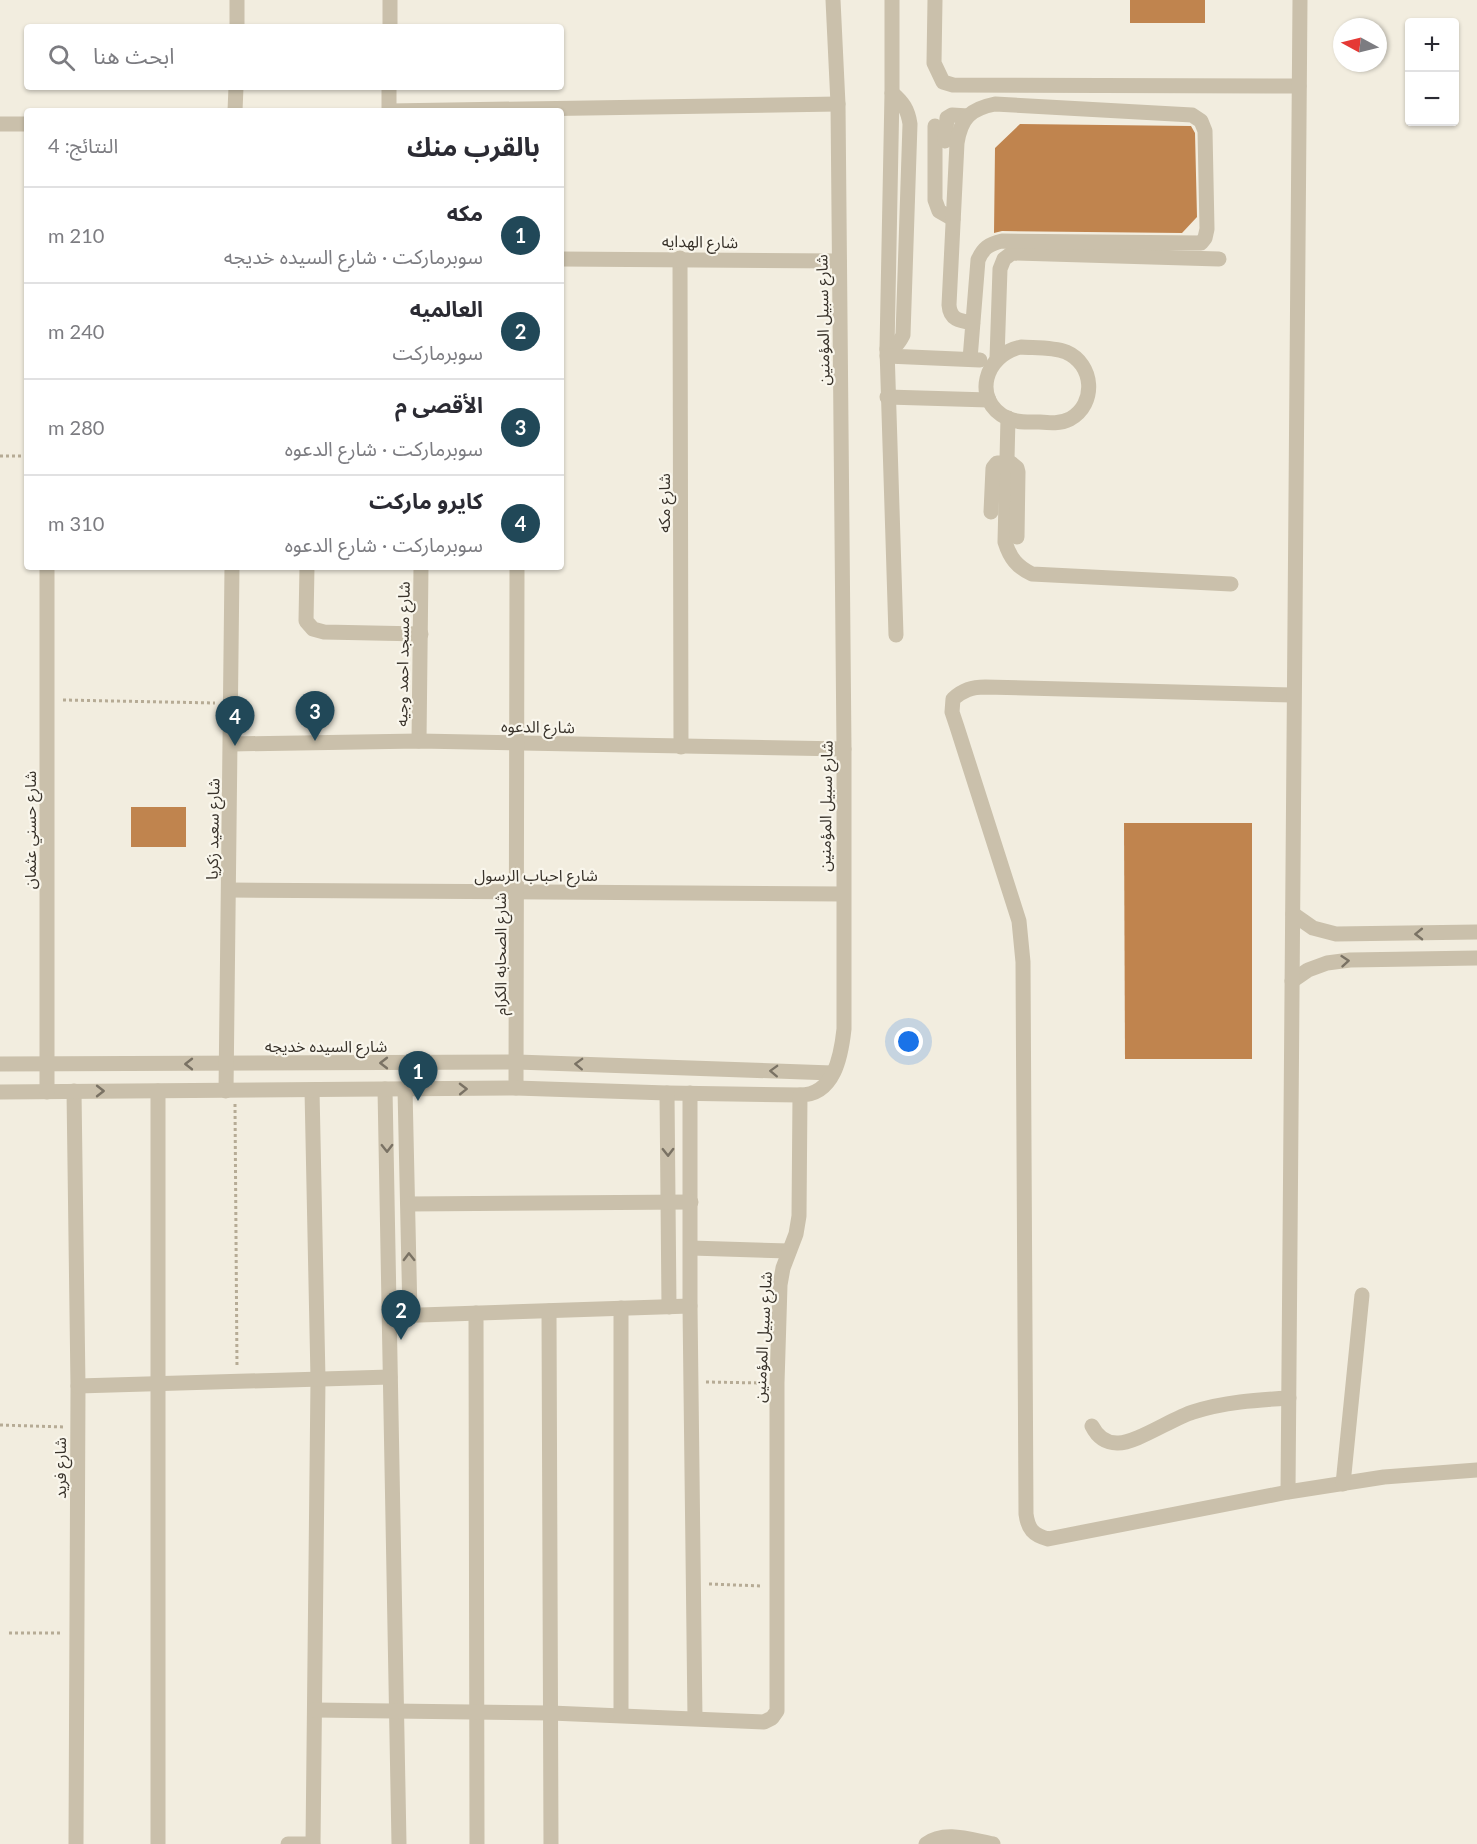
<!DOCTYPE html>
<html lang="ar">
<head>
<meta charset="utf-8">
<style>
  body { margin:0; font-family:Lato,"Noto Sans Arabic",sans-serif; background:#f7f7f7; color:#2b2b33; direction:rtl }
  .controls { position:absolute; right:18px; top:18px; display:grid; overflow:hidden; border-radius:6px; box-shadow:0 2px 4px #0004 }
  .controls button { width:54px; height:54px; display:grid; place-items:center; padding:0; border:0; border-bottom:2px solid #e1e1e2; background:#fff; color:#2b2b33; font:30px sans-serif }
  .compass { position:absolute; left:1333px; top:18px; width:54px; height:54px; border-radius:50%; background:#fff; box-shadow:0 2px 4px #0004; rotate:277deg }
  .you { position:absolute; left:909px; top:1042px; width:21px; height:21px; margin:-15px; border:4px solid #fff; border-radius:50%; background:#1a73e8; box-shadow:0 0 0 9px #1a73e833 }
  .badge { display:grid; place-items:center; width:39px; height:39px; border-radius:50%; background:#214858; color:#fff; font-size:20px; font-weight:700 }
  .pin { position:absolute; translate:-50% -50px; filter:drop-shadow(0 2px 3px #0008) }
  .pin::after { content:''; position:absolute; top:32px; width:21px; height:18px; background:inherit; clip-path:polygon(0 0,100% 0,50% 100%) }
  .list { margin:0; padding:0; list-style:none }
  h2 { display:flex; justify-content:space-between; align-items:center; height:78px; margin:0; padding:0 24px; font-size:26px }
  h2 small { font-size:20px; font-weight:400; color:#7c7c81 }
  .list li { display:grid; grid-template-columns:39px 1fr auto; gap:18px; align-items:center; box-sizing:border-box; height:96px; padding:0 24px; border-top:2px solid #e1e1e2 }
  .list b { display:block; font-size:22px; white-space:nowrap }
  .list p { margin:0; font-size:20px; white-space:nowrap; color:#7c7c81 }
  .list em { font-size:20px; font-style:normal; color:#7c7c81 }
  .icon { flex:none; width:33px; height:33px; fill:none; stroke:currentColor; stroke-width:2; stroke-linecap:round; stroke-linejoin:round }
  .map { position:relative; flex:none; width:1477px; height:1844px; overflow:hidden; direction:ltr }
  .search { position:absolute; background:#fff; box-shadow:0 2px 4px #0004; left:24px; top:24px; width:540px; height:66px; display:flex; align-items:center; gap:15px; box-sizing:border-box; padding:0 21px; border-radius:6px; color:#7c7c81; font-size:22px }
  .panel { position:absolute; background:#fff; box-shadow:0 2px 4px #0004; left:24px; top:108px; width:540px; height:462px; border-radius:6px; direction:rtl }
  .map>svg:first-child { display:block }
  .building { fill:#c0844e }
  .lines { fill:none; stroke-linecap:round; stroke-linejoin:round }
  .path { stroke:#b6ab95; stroke-width:3; stroke-dasharray:3 3; stroke-linecap:butt }
  .minor { stroke:#cac0ab; stroke-width:15 }
  .oneway { stroke:#7a7264 }
  .labels { text-anchor:middle; dominant-baseline:central; stroke-width:4.5; stroke-linejoin:round; paint-order:stroke }
  .street-label { font-size:16px; fill:#38322a; stroke:#f9f6ec }
</style>
</head>
<body>
<div class="map">
<svg width="1477" height="1844" viewBox="0 0 1477 1844">
  <rect width="100%" height="100%" fill="#f2eddf"/>
  <g class="building">
    <rect x="1130" y="0" width="75" height="23"/>
    <polygon points="1020,124 1191,126 1195,133 1197,217 1182,233 1002,231 994,233 995,148"/>
    <rect x="131" y="807" width="55" height="40"/>
    <polygon points="1124,823 1252,823 1252,1059 1125,1059"/>
  </g>
  <g class="lines">
    <g class="path">
      <polyline points="0,456 27,456"/>
      <polyline points="63,700 215,703"/>
      <polyline points="235,1104 237,1368"/>
      <polyline points="706,1382 762,1383"/>
      <polyline points="0,1425 64,1427"/>
      <polyline points="709,1584 762,1586"/>
      <polyline points="9,1633 62,1633"/>
    </g>
    <g class="minor">
      <polyline points="892,0 892,93 887,349 896,635"/>
      <polyline points="935,0 934,63 943,82 953,85 1299,86"/>
      <polyline points="237,27 237,0"/>
      <polyline points="390,27 390,0"/>
      <polyline points="235,111 236,87"/>
      <polyline points="389,111 838,104"/>
      <polyline points="389,111 389,87"/>
      <polyline points="0,124 27,124"/>
      <polyline points="935,126 935,200 939,211 953,219"/>
      <polyline points="945,141 947,118 952,115 968,116"/>
      <polyline points="680,258 681,747"/>
      <polyline points="561,259 839,261"/>
      <path d="M1021 347C1035 348 1053 347 1066 352 1094 364 1097 404 1070 419 1060 424 1050 423 1039 422 1028 422 1017 423 1007 418 971 400 985 354 1021 347Z"/>
      <path d="M887 349C896 347 899 343 903 335L910 124C908 110 903 102 892 93"/>
      <polyline points="887,356 980,360"/>
      <polyline points="997,358 1000,269 1004,259 1012,253 1219,259"/>
      <path d="M970 359 978 260C983 248 989 244 1002 241L1201 243 1205 238 1207 229 1205 131 1201 121 1192 115 995 104C970 109 961 118 957 143L949 305C950 320 960 321 973 323"/>
      <polyline points="887,397 989,400"/>
      <path d="M1008 418 1005 542C1010 558 1017 567 1032 574L1231 584"/>
      <polyline points="991,512 993,468 997,463 1011,463 1017,468 1018,472 1017,537"/>
      <polyline points="307,567 306,621 313,629 324,632 421,634"/>
      <path d="M1293 695 985 687C972 687 963 690 953 699L952 712 957 727 1019 921 1023 962 1026 1514C1028 1529 1033 1535 1048 1539L1288 1492 1384 1477 1477 1470"/>
      <polyline points="419,741 421,567"/>
      <polyline points="231,744 419,741 844,749"/>
      <polyline points="229,890 843,894"/>
      <polyline points="1293,914 1313,928 1336,934 1477,932"/>
      <polyline points="1292,981 1308,970 1327,963 1350,960 1477,958"/>
      <polyline points="0,1064 517,1062 832,1073"/>
      <polyline points="516,1088 517,567"/>
      <polyline points="385,1089 399,1844"/>
      <polyline points="405,1089 410,1315"/>
      <polyline points="312,1090 318,1379 313,1844"/>
      <polyline points="74,1091 78,1386 76,1844"/>
      <polyline points="226,1091 232,567"/>
      <polyline points="0,1092 516,1088 667,1093 800,1095"/>
      <polyline points="47,1092 47,567"/>
      <polyline points="667,1093 669,1307"/>
      <polyline points="690,1093 690,1306 695,1718"/>
      <polyline points="408,1204 691,1202"/>
      <polyline points="691,1248 789,1251"/>
      <polyline points="549,1311 551,1844"/>
      <polyline points="476,1313 477,1844"/>
      <polyline points="390,1316 690,1306"/>
      <polyline points="78,1386 390,1377"/>
      <path d="M1092 1426C1097 1436 1105 1443 1117 1443 1135 1444 1173 1418 1193 1412 1224 1402 1256 1400 1289 1398"/>
      <polyline points="1343,1484 1362,1295"/>
      <polyline points="1288,1492 1300,0"/>
      <path d="M315 1710 551 1713 764 1722 772 1718 777 1711V1383L780 1285 783 1268 796 1234 799 1216 800 1095C834 1095 841 1057 844 1029V749L838 104 833 0"/>
      <polyline points="621,1715 621,1308"/>
      <polyline points="158,1844 158,1091"/>
      <polyline points="288,1844 313,1844"/>
      <path d="M926 1844C945 1830 971 1840 993 1844"/>
    </g>
  </g>
  <defs><path id="oneway-chevron" d="M-2-3.5L2.5 0L-2 3.5" fill="none" stroke-width="1.6" stroke-linecap="round" stroke-linejoin="round" transform="scale(1.5)"/></defs>
  <g class="oneway">
    <use href="#oneway-chevron" transform="translate(1419 934) rotate(179)"/>
    <use href="#oneway-chevron" transform="translate(1345 961) rotate(-5)"/>
    <use href="#oneway-chevron" transform="translate(384 1063) rotate(180)"/>
    <use href="#oneway-chevron" transform="translate(189 1064) rotate(180)"/>
    <use href="#oneway-chevron" transform="translate(579 1064) rotate(-178)"/>
    <use href="#oneway-chevron" transform="translate(774 1071) rotate(-178)"/>
    <use href="#oneway-chevron" transform="translate(463 1089) rotate(-1)"/>
    <use href="#oneway-chevron" transform="translate(100 1091)"/>
    <use href="#oneway-chevron" transform="translate(387 1148) rotate(89)"/>
    <use href="#oneway-chevron" transform="translate(668 1152) rotate(89)"/>
    <use href="#oneway-chevron" transform="translate(409 1257) rotate(-91)"/>
  </g>
  <g class="labels">
    <g class="street-label">
      <text transform="translate(700 241) rotate(1)">شارع الهدايه</text>
      <text transform="translate(822 320) rotate(-91)">شارع سبيل المؤمنين</text>
      <text transform="translate(663 503) rotate(-90)">شارع مكه</text>
      <text transform="translate(402 654) rotate(-89)">شارع مسجد احمد وجيه</text>
      <text transform="translate(538 726) rotate(1)">شارع الدعوه</text>
      <text transform="translate(825 806) rotate(-89)">شارع سبيل المؤمنين</text>
      <text transform="translate(212 829) rotate(-89)">شارع سعيد زكريا</text>
      <text transform="translate(29 830) rotate(-90)">شارع حسني عثمان</text>
      <text x="536" y="874">شارع احباب الرسول</text>
      <text transform="translate(499 954) rotate(-90)">شارع الصحابه الكرام</text>
      <text x="326" y="1045">شارع السيده خديجه</text>
      <text transform="translate(762 1337) rotate(-87)">شارع سبيل المؤمنين</text>
      <text transform="translate(59 1468) rotate(-90)">شارع فريد</text>
    </g>
  </g>
</svg>
<div class="controls">
<button>+</button>
<button>−</button>
</div>
<svg class="compass" viewBox="-18 -18 36 36"><path d="M0-13l5 13h-10z" fill="#e53935"/><path d="M0 13l5-13h-10z" fill="#7c7c81"/></svg>
<div class="you"></div>
<div class="pin badge" style="left:418px;top:1101px">1</div>
<div class="pin badge" style="left:401px;top:1340px">2</div>
<div class="pin badge" style="left:315px;top:741px">3</div>
<div class="pin badge" style="left:235px;top:746px">4</div>
<div class="search"><svg class="icon" aria-label="search" viewBox="0 0 24 24"><circle cx="10" cy="10" r="6"/><path d="M15 15l6 6"/></svg>ابحث هنا</div>
<section class="panel">
<h2>بالقرب منك<small>النتائج: 4</small></h2>
<ul class="list">
<li><span class="badge">1</span><div><b>مكه</b><p>سوبرماركت · شارع السيده خديجه</p></div><em>210 m</em></li>
<li><span class="badge">2</span><div><b>العالميه</b><p>سوبرماركت</p></div><em>240 m</em></li>
<li><span class="badge">3</span><div><b>الأقصى م</b><p>سوبرماركت · شارع الدعوه</p></div><em>280 m</em></li>
<li><span class="badge">4</span><div><b>كايرو ماركت</b><p>سوبرماركت · شارع الدعوه</p></div><em>310 m</em></li>
</ul>
</section>
</div>
</body>
</html>
